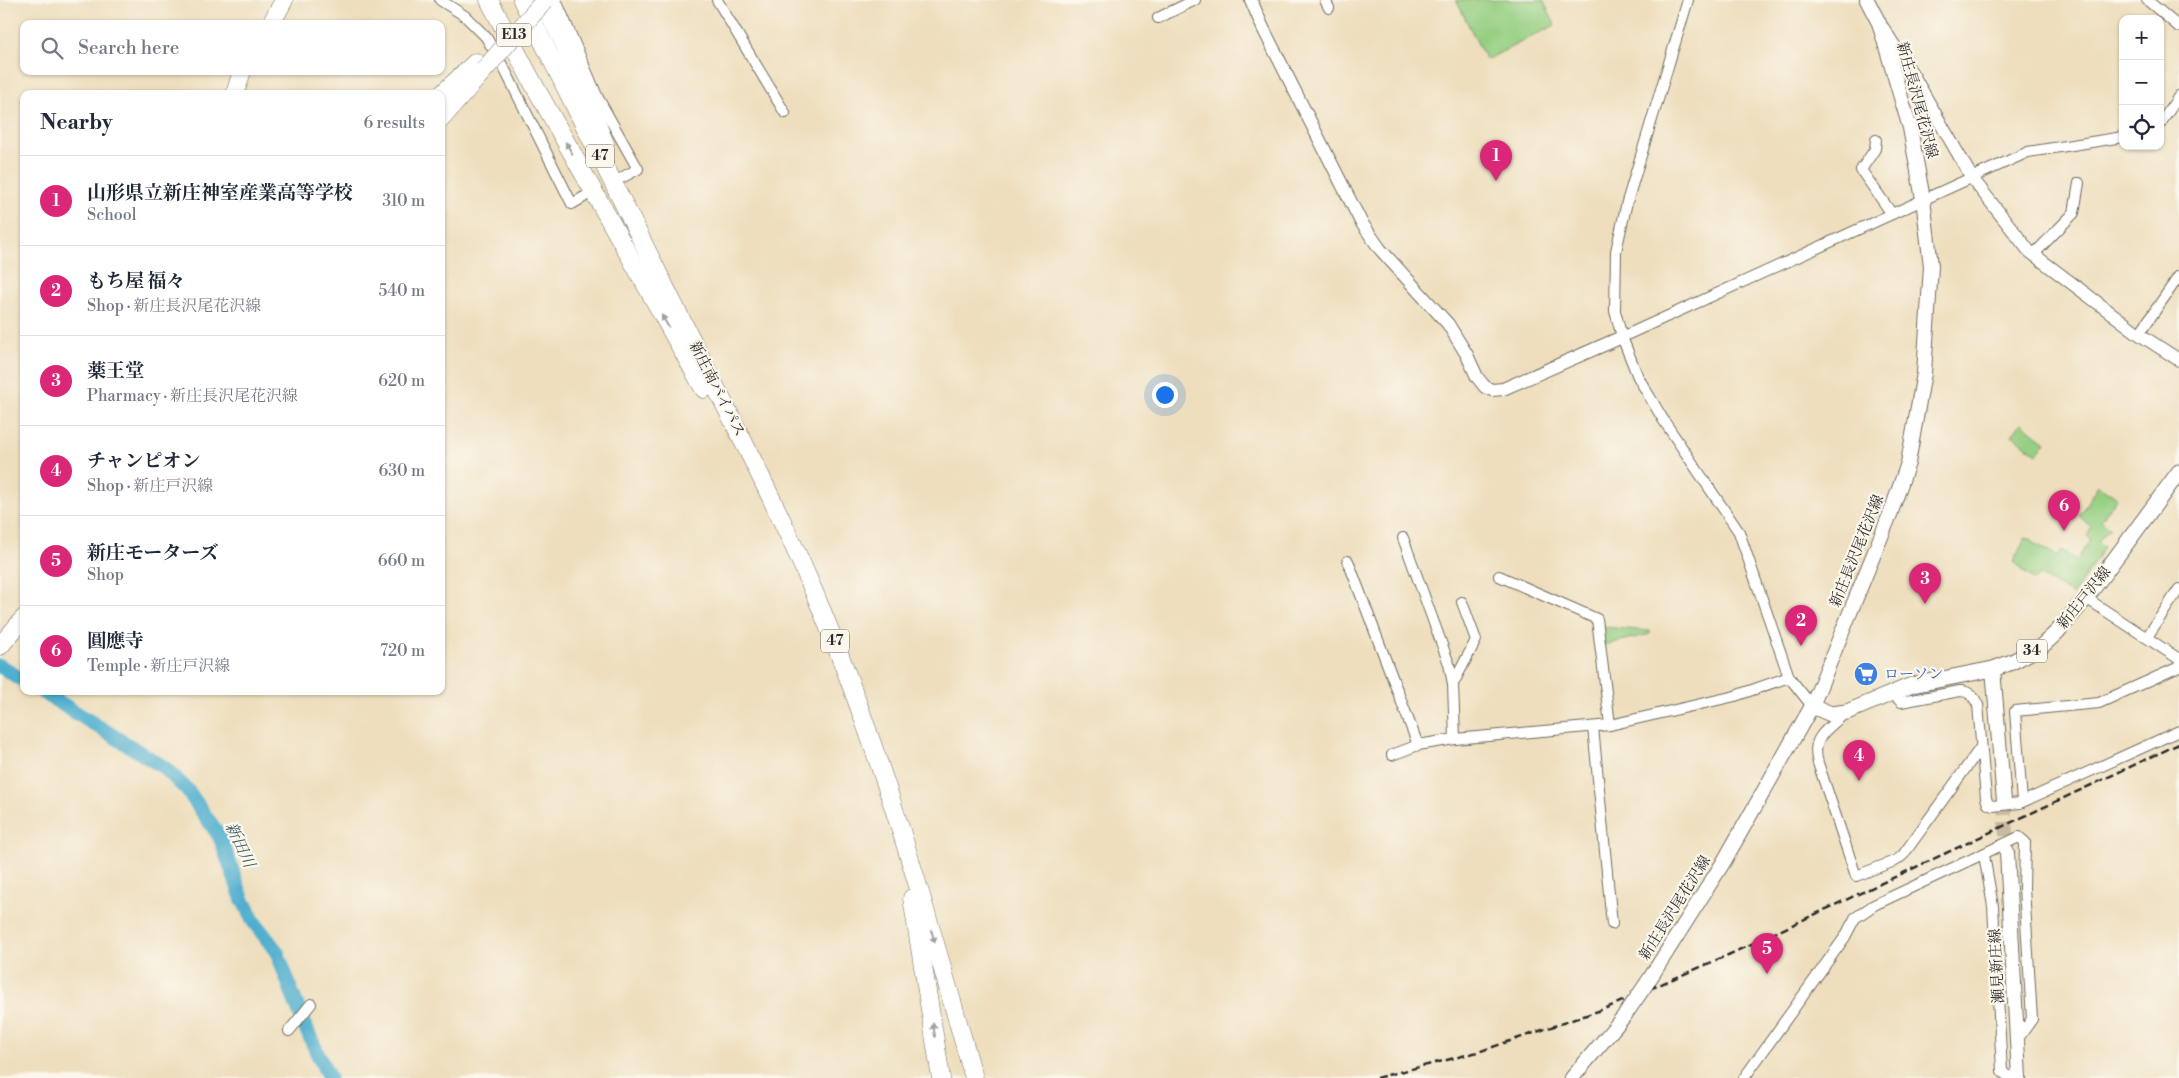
<!DOCTYPE html>
<html lang="en">
<head>
<meta charset="utf-8">
<style>
  body { margin:0; font-family:"Libre Bodoni","Noto Serif JP",serif; background:#f2f2f3; color:#1f2937 }
  .controls { position:absolute; right:15px; top:15px; display:grid; overflow:hidden; border-radius:10px; box-shadow:0 1px 4px #0004 }
  .controls button { width:45px; height:45px; display:grid; place-items:center; padding:0; border:0; border-bottom:1px solid #e0e1e3; background:#fff; color:#1f2937; font:25px sans-serif }
  .you { position:absolute; left:1164px; top:394px; width:18px; height:18px; margin:-12px; border:4px solid #fff; border-radius:50%; background:#1a73e8; box-shadow:0 0 0 8px #1a73e833 }
  .badge { display:grid; place-items:center; width:32px; height:32px; border-radius:50%; background:#db2777; color:#fff; font-size:16px; font-weight:700 }
  .pin { position:absolute; translate:-50% -41px; filter:drop-shadow(0 1px 2px #0008) }
  .pin::after { content:''; position:absolute; top:26px; width:18px; height:15px; background:inherit; clip-path:polygon(0 0,100% 0,50% 100%) }
  .list { margin:0; padding:0; list-style:none }
  h2 { display:flex; justify-content:space-between; align-items:center; height:65px; margin:0; padding:0 20px; font-size:21px }
  h2 small { font-size:16px; font-weight:400; color:#747a83 }
  .list li { display:grid; grid-template-columns:32px 1fr auto; gap:15px; align-items:center; box-sizing:border-box; height:90px; padding:0 20px; border-top:1px solid #e0e1e3 }
  .list b { display:block; font-size:19px; white-space:nowrap }
  .list p { margin:0; font-size:16px; white-space:nowrap; color:#747a83 }
  .list em { font-size:16px; font-style:normal; color:#747a83 }
  .icon { flex:none; width:28px; height:28px; fill:none; stroke:currentColor; stroke-width:2; stroke-linecap:round; stroke-linejoin:round }
  .map { position:relative; flex:none; width:2179px; height:1078px; overflow:hidden }
  .search { position:absolute; background:#fff; box-shadow:0 1px 4px #0004; left:20px; top:20px; width:425px; height:55px; display:flex; align-items:center; gap:12px; box-sizing:border-box; padding:0 18px; border-radius:10px; color:#747a83; font-size:19px }
  .panel { position:absolute; background:#fff; box-shadow:0 1px 4px #0004; left:20px; top:90px; width:425px; height:605px; border-radius:10px }
  .map>svg:first-child { display:block }
  .green { fill:#96cf82; stroke:#607d56 }
  .lines { fill:none; stroke-linecap:round; stroke-linejoin:round }
  .river { stroke:#4fafce; stroke-width:15 }
  .secondary-tunnel { stroke:#c7baa0; stroke-width:14; stroke-dasharray:14 7; stroke-linecap:butt }
  .minor-casing { stroke:#6f6a5e; stroke-width:12 }
  .tertiary-casing { stroke:#6f6a5e; stroke-width:14 }
  .secondary-casing { stroke:#6f6a5e; stroke-width:16 }
  .primary-casing { stroke:#6f6a5e; stroke-width:17 }
  .motorway-casing { stroke:#6f6a5e; stroke-width:19 }
  .minor { stroke:#fff; stroke-width:10 }
  .tertiary { stroke:#fff; stroke-width:12 }
  .secondary { stroke:#fff; stroke-width:14 }
  .primary { stroke:#fff; stroke-width:15 }
  .motorway { stroke:#fff; stroke-width:18 }
  .rail { stroke:#2b2b2b; stroke-width:2.5; stroke-dasharray:8 4; stroke-linecap:butt }
  .secondary-bridge-casing { stroke:#6f6a5e; stroke-width:16; stroke-linecap:butt }
  .motorway-bridge-casing { stroke:#6f6a5e; stroke-width:19; stroke-linecap:butt }
  .secondary-bridge { stroke:#fff; stroke-width:14 }
  .motorway-bridge { stroke:#fff; stroke-width:18 }
  .oneway { fill:#a0a0a0 }
  .labels { text-anchor:middle; dominant-baseline:central; stroke-width:4.5; stroke-linejoin:round; paint-order:stroke }
  .shield { fill:#fbf7ec; stroke:#696865; stroke-width:1 }
  .shield-label { font-size:14px; font-weight:bold; fill:#2b2b2b }
  .street-label { font-size:15px; fill:#2b2b2b; stroke:#fbf7ec }
  .shop-label { font-size:15px; fill:#366cbe; stroke:#fbf7ec; text-anchor:start }
  .water-label { font-size:16px; font-style:italic; fill:#385964; stroke:#fbf7ec }
</style>
</head>
<body>
<div class="map">
<svg width="2179" height="1078" viewBox="0 0 2179 1078">
  <rect width="100%" height="100%" fill="#fbf7ec"/>
  <filter id="ink" filterUnits="userSpaceOnUse"><feTurbulence type="fractalNoise" baseFrequency=".02" numOctaves="2"/><feDisplacementMap in="SourceGraphic" scale="10" xChannelSelector="R" yChannelSelector="G"/><feConvolveMatrix kernelMatrix="1 2 1 2 8 2 1 2 1" color-interpolation-filters="sRGB"/></filter>
  <filter id="wash" filterUnits="userSpaceOnUse"><feTurbulence type="fractalNoise" baseFrequency=".0096" numOctaves="4" result="noise"/><feDisplacementMap in="SourceGraphic" scale="20" xChannelSelector="R" yChannelSelector="G"/><feGaussianBlur stdDeviation="1.12" result="paint"/><feColorMatrix in="noise" values="0 0 0 0 0 0 0 0 0 0 0 0 0 0 0 0 0 1.4 0 .05"/><feComposite in="paint" operator="in"/></filter>
  <g filter="url(#wash)">
    <rect width="100%" height="100%" fill="#eedebd"/>
    <g class="green">
      <polygon points="1456,0 1543,0 1555,25 1486,60"/>
      <polygon points="2021,423 2046,442 2037,454 2012,435"/>
      <polygon points="2098,485 2117,498 2101,520 2110,528 2098,541 2104,547 2073,595 2039,575 2034,580 2013,562 2026,537 2034,541 2034,543 2057,556 2061,550 2077,560 2091,539 2087,536 2091,527 2079,516"/>
      <polygon points="1603,627 1650,631 1650,634 1604,645 1601,631"/>
    </g>
    <g class="lines">
      <g class="river">
        <polyline points="0,666 24,681"/>
        <polyline points="41,691 165,768 188,791 220,837 242,898 254,922 277,952 303,1022 329,1078"/>
      </g>
    </g>
  </g>
  <g filter="url(#ink)">
    <g class="lines">
      <polyline class="secondary-tunnel" points="2004,801 2007,852"/>
      <g class="minor-casing">
        <g id="minor">
          <polyline points="440,0 465,16 486,37 506,72 572,204 584,197"/>
          <polyline points="556,0 598,98 638,169 623,177"/>
          <polyline points="717,0 785,113"/>
          <polyline points="1325,0 1329,8"/>
          <polyline points="1688,0 1627,202 1616,251 1615,311 1622,337 1638,377 1664,421 1739,532 1789,677 1812,706"/>
          <polyline points="2147,0 2179,27"/>
          <polyline points="1158,18 1195,0"/>
          <polyline points="2160,124 2179,96"/>
          <polyline points="1876,140 1875,149 1861,170 1892,214"/>
          <polyline points="2034,254 2074,213 2079,183"/>
          <polyline points="2139,334 2179,276"/>
          <polyline points="1622,337 2028,152 2123,137"/>
          <polyline points="1403,538 1449,664 1453,684 1455,739"/>
          <polyline points="1348,561 1418,745"/>
          <polyline points="1499,576 1597,619 1610,725"/>
          <polyline points="2086,598 2179,659"/>
          <polyline points="2147,637 2179,589"/>
          <polyline points="1453,684 1476,640 1462,602"/>
          <path d="M1892 693 1901 702 1960 691C1970 691 1974 697 1978 705L1986 798 1988 804 1993 806 2020 803 2179 731"/>
          <path d="M1846 712C1828 730 1810 736 1818 763L1856 876 1897 860 1903 855 1981 747"/>
          <polyline points="1593,727 1612,924"/>
          <polyline points="1392,755 1418,745 1455,739 1610,725 1735,696 1789,677"/>
          <polyline points="2022,801 2015,711 2099,703 2179,667"/>
          <polyline points="1984,855 1993,906 2002,1071 2006,1075 2018,1078"/>
          <polyline points="289,1031 311,1004"/>
          <polyline points="1744,1078 1845,937 1855,918 1874,905 2019,837 2025,842 2024,888 2032,1019 2017,1040"/>
        </g>
      </g>
      <g class="tertiary-casing">
        <g id="tertiary">
          <polyline points="1251,0 1263,28 1361,222 1380,249 1448,324 1467,355 1477,377 1485,387 1492,390 1503,389 1622,337"/>
          <polyline points="1883,28 1914,77 1972,178 2029,251 2139,334 2179,360"/>
        </g>
      </g>
      <g class="secondary-casing">
        <g id="secondary">
          <polyline points="1993,669 2004,801"/>
          <polyline points="2007,852 2019,1078"/>
          <polyline points="1647,983 1723,863 1812,706 1891,512 1908,463 1924,373 1931,266 1923,199 1910,128 1879,23 1867,0"/>
          <polyline points="1572,1078 1625,1015"/>
        </g>
      </g>
      <g class="primary-casing">
        <polyline id="primary" points="1812,706 1831,714 1847,712 1912,685 1993,669 2012,662 2042,646 2057,632 2086,598 2179,472"/>
      </g>
      <g class="motorway-casing">
        <g id="motorway">
          <polyline points="489,0 534,85 704,389"/>
          <path d="M522 0C574 104 625 208 677 311 724 404 773 496 814 592 881 749 927 914 974 1078"/>
          <polyline points="542,0 565,46 605,144"/>
          <polyline points="271,24 284,0"/>
          <polyline points="235,94 242,71"/>
          <polyline points="441,95 476,62"/>
          <polyline points="441,119 484,70"/>
          <polyline points="0,646 24,618"/>
          <polyline points="912,898 941,1078"/>
        </g>
      </g>
      <use href="#minor" class="minor"/>
      <use href="#tertiary" class="tertiary"/>
      <use href="#secondary" class="secondary"/>
      <use href="#primary" class="primary"/>
      <use href="#motorway" class="motorway"/>
      <polyline class="rail" points="1376,1078 1478,1052 1604,1009 1728,955 2179,744"/>
      <g class="secondary-bridge-casing">
        <polyline id="secondary-bridge" points="1625,1015 1647,983"/>
      </g>
      <g class="motorway-bridge-casing">
        <polyline id="motorway-bridge" points="484,70 545,0"/>
      </g>
      <use href="#secondary-bridge" class="secondary-bridge"/>
      <use href="#motorway-bridge" class="motorway-bridge"/>
    </g>
    <defs><path id="oneway-solid" d="M-6-.8H1V-3.2L6.5 0L1 3.2V.8H-6Z" transform="scale(1.25)"/></defs>
    <g class="oneway">
      <use href="#oneway-solid" transform="translate(569 148) rotate(-120)"/>
      <use href="#oneway-solid" transform="translate(665 321) rotate(-120)"/>
      <use href="#oneway-solid" transform="translate(933 936) rotate(74)"/>
      <use href="#oneway-solid" transform="translate(934 1030) rotate(-99)"/>
    </g>
  </g>
  <defs>
    <g id="supermarket-disc" transform="scale(1.25)"><circle r="9.5" fill="#3f7fe0" stroke="#fbf7ec"/><path d="M-6-5.5h2.5l.6 2H6L4.5 2H-2.5L-4.4-4H-6ZM-1.5 3.2a1.3 1.3 0 1 0 .1 0ZM3 3.2a1.3 1.3 0 1 0 .1 0Z" fill="#fff"/></g>
  </defs>
  <g fill-rule="evenodd">
    <use href="#supermarket-disc" x="1866" y="674"/>
  </g>
  <g class="labels">
    <g class="shield">
      <rect x="496.5" y="23.5" width="35" height="23" rx="4"/>
      <rect x="586" y="144.5" width="28" height="23" rx="4"/>
      <rect x="821" y="629.5" width="28" height="23" rx="4"/>
      <rect x="2017" y="639.5" width="30" height="23" rx="4"/>
    </g>
    <g class="shield-label">
      <text x="514" y="35">E13</text>
      <text x="600" y="156">47</text>
      <text x="835" y="641">47</text>
      <text x="2032" y="651">34</text>
    </g>
    <g class="street-label">
      <text transform="translate(1917 100) rotate(75)">新庄長沢尾花沢線</text>
      <text transform="translate(717 389) rotate(63)">新庄南バイパス</text>
      <text transform="translate(1857 551) rotate(-68)">新庄長沢尾花沢線</text>
      <text transform="translate(2084 598) rotate(-51)">新庄戸沢線</text>
      <text transform="translate(1675 908) rotate(-58)">新庄長沢尾花沢線</text>
      <text transform="translate(1997 966) rotate(-93)">瀬見新庄線</text>
    </g>
    <g class="shop-label">
      <text x="1884" y="674">ローソン</text>
    </g>
    <g class="water-label">
      <text transform="translate(240 845) rotate(65)">新田川</text>
    </g>
  </g>
</svg>
<div class="controls">
<button>+</button>
<button>−</button>
<button><svg class="icon" aria-label="locate" viewBox="0 0 24 24"><circle cx="12" cy="12" r="6"/><path d="M12 2v4M12 18v4M2 12h4M18 12h4"/></svg></button>
</div>
<div class="you"></div>
<div class="pin badge" style="left:1496px;top:181px">1</div>
<div class="pin badge" style="left:1801px;top:646px">2</div>
<div class="pin badge" style="left:1925px;top:604px">3</div>
<div class="pin badge" style="left:1859px;top:781px">4</div>
<div class="pin badge" style="left:1767px;top:974px">5</div>
<div class="pin badge" style="left:2064px;top:531px">6</div>
<div class="search"><svg class="icon" aria-label="search" viewBox="0 0 24 24"><circle cx="10" cy="10" r="6"/><path d="M15 15l6 6"/></svg>Search here</div>
<section class="panel">
<h2>Nearby<small>6 results</small></h2>
<ul class="list">
<li><span class="badge">1</span><div><b>山形県立新庄神室産業高等学校</b><p>School</p></div><em>310 m</em></li>
<li><span class="badge">2</span><div><b>もち屋 福々</b><p>Shop · 新庄長沢尾花沢線</p></div><em>540 m</em></li>
<li><span class="badge">3</span><div><b>薬王堂</b><p>Pharmacy · 新庄長沢尾花沢線</p></div><em>620 m</em></li>
<li><span class="badge">4</span><div><b>チャンピオン</b><p>Shop · 新庄戸沢線</p></div><em>630 m</em></li>
<li><span class="badge">5</span><div><b>新庄モーターズ</b><p>Shop</p></div><em>660 m</em></li>
<li><span class="badge">6</span><div><b>圓應寺</b><p>Temple · 新庄戸沢線</p></div><em>720 m</em></li>
</ul>
</section>
</div>
</body>
</html>
